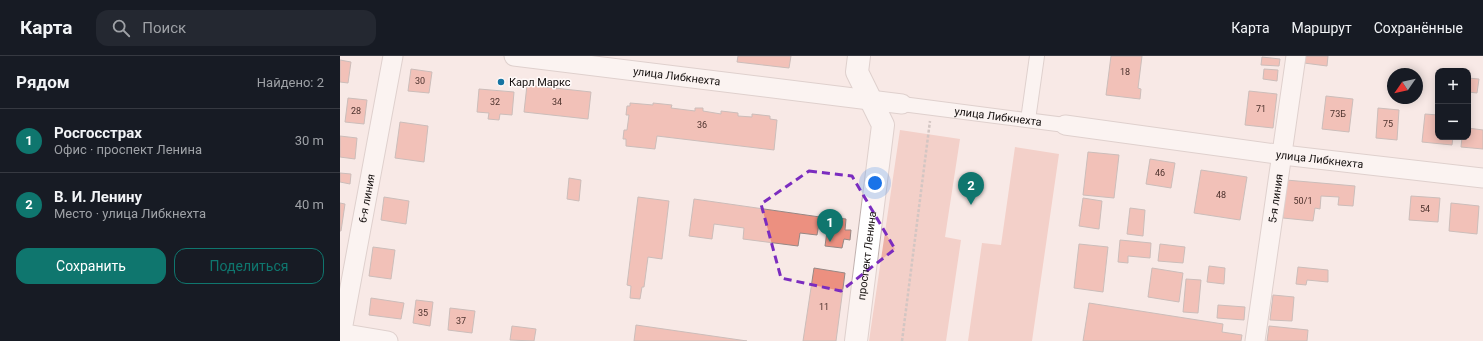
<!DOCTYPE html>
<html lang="ru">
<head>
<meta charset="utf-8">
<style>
  body { margin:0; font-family:Roboto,sans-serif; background:#242831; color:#f1f3f6 }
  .controls { position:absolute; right:12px; top:12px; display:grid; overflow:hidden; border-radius:8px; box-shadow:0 2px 10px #0003 }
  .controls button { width:36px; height:36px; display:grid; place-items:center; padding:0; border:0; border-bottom:1px solid #363941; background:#171b24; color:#f1f3f6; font:20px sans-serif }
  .compass { position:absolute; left:1047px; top:12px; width:36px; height:36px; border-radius:50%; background:#171b24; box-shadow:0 2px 10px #0003; rotate:236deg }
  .you { position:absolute; left:535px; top:127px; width:14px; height:14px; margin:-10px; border:3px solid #fff; border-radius:50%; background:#1a73e8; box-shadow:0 0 0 6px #1a73e833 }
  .badge { display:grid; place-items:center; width:26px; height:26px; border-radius:50%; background:#0f766e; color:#fff; font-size:13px; font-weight:700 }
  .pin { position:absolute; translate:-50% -33px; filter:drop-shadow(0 1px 2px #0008) }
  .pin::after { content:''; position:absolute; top:21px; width:14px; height:12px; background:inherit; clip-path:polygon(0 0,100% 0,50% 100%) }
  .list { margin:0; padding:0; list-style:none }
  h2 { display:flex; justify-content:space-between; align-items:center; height:52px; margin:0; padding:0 16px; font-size:17px }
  h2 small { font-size:13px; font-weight:400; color:#9ea1a6 }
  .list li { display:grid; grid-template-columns:26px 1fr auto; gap:12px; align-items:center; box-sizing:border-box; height:64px; padding:0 16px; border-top:1px solid #363941 }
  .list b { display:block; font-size:15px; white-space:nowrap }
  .list p { margin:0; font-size:13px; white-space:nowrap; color:#9ea1a6 }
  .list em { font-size:13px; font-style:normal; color:#9ea1a6 }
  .actions { display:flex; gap:8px; padding:12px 16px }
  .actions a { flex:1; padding:9px 0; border:1px solid #0f766e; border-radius:12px; text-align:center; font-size:14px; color:#0f766e }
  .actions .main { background:#0f766e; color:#fff }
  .icon { flex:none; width:22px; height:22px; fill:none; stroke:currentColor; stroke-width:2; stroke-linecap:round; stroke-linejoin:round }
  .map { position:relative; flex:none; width:1143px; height:285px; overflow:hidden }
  header { display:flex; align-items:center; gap:24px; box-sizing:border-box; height:56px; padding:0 20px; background:#171b24; border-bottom:1px solid #363941 }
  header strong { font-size:19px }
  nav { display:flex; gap:22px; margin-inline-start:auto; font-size:14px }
  .search { width:280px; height:36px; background:#242831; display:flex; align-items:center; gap:10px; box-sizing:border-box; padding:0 14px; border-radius:12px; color:#9ea1a6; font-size:15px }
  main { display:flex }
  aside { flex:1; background:#171b24 }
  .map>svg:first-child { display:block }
  .green { fill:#edb1a6 }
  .building { fill:#ec9080; stroke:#968885 }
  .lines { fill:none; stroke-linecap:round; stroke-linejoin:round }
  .pedestrian-casing { stroke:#c1b2b0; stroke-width:16 }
  .minor-casing { stroke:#c1b2b0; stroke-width:21 }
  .tertiary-casing { stroke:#c1b2b0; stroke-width:24 }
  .path { stroke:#a79b99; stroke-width:2.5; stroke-dasharray:3 2; stroke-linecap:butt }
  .pedestrian { stroke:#fff; stroke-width:14 }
  .minor { stroke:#fff; stroke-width:19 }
  .tertiary { stroke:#fff; stroke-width:22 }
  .marked { fill:none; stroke:#7b2cbf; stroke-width:3; stroke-dasharray:8 5; stroke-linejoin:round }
  .poi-dot { fill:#1674a2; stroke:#fff9f8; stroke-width:1.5 }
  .labels { text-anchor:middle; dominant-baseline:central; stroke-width:3; stroke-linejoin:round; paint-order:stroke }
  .number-label { font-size:9px; fill:#4c312c }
  .street-label { font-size:11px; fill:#161110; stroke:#fff9f8 }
  .poi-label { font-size:11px; fill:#161110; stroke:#fff9f8; text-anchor:start }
</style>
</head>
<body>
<header>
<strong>Карта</strong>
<div class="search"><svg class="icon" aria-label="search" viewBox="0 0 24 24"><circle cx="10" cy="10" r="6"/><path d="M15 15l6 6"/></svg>Поиск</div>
<nav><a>Карта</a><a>Маршрут</a><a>Сохранённые</a></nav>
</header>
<main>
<aside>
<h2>Рядом<small>Найдено: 2</small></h2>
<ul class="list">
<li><span class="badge">1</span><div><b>Росгосстрах</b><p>Офис · проспект Ленина</p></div><em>30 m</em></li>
<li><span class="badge">2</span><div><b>В. И. Ленину</b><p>Место · улица Либкнехта</p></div><em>40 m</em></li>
</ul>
<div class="actions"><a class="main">Сохранить</a><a>Поделиться</a></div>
</aside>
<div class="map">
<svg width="1143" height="285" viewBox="0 0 1143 285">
  <rect width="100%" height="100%" fill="#f8e9e6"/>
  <g class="green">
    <polygon points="560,74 620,83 605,181 621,184 606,285 529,285"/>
    <polygon points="675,91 719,98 692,285 628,285 642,187 661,189"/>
  </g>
  <g class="building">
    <polygon points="398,0 451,0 449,12 397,6"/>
    <polygon points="771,0 802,0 798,32 801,33 800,43 766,39"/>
    <polygon points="964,0 988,0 987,10 964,7"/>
    <polygon points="922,1 940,3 939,10 921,9"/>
    <polygon points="0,4 11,6 8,27 0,26"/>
    <polygon points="71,13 92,16 89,37 68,35"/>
    <polygon points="924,13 938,14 937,25 923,23"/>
    <polygon points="1128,15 1128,22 1139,23 1137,37 1128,36"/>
    <polygon points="187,29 251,36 248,63 184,56"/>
    <polygon points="139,33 174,36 172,59 160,58 159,64 148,63 149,57 137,56"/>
    <polygon points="909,35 937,38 933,72 905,69"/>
    <polygon points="986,40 1013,43 1009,76 982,73"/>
    <polygon points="8,42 27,44 24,68 5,66"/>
    <polygon points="290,47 313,49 313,47 332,49 331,52 355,55 355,52 363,52 363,55 381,58 381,55 398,57 398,60 412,61 412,58 430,60 430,63 437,64 434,94 317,80 315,93 286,90 286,83 283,83 284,74 287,74 289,59 286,59 287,50 290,50"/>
    <polygon points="1038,52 1059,54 1057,84 1036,82"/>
    <polygon points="1085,58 1098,59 1098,81 1113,81 1112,89 1082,86"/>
    <polygon points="60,66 88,70 84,106 55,102"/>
    <polygon points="1128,72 1143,74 1143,93 1121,91 1122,81 1128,81"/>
    <polygon points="0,80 17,82 15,103 0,101"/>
    <polygon points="748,96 779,99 774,142 743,139"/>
    <polygon points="810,103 835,107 831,132 806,128"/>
    <polygon points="861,114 907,121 900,164 854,157"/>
    <polygon points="0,117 11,118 10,128 0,126"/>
    <polygon points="229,122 241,124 239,145 227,143"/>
    <polygon points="946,124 1015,130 1013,150 998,149 999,141 981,140 980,153 975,152 973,165 943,162"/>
    <polygon points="1071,140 1100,142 1098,166 1069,164"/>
    <polygon points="44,141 69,145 66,168 41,164"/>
    <polygon points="298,141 329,145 322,203 308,201 304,231 302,231 300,243 290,242 291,230 287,229"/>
    <polygon points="743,142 762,145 759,173 739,170"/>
    <polygon points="354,143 480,161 477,179 460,177 458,190 403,183 404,172 374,168 372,183 349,180"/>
    <polygon points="0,147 5,148 1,175 0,175"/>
    <polygon points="1111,147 1139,150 1137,178 1109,175"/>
    <polygon points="790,152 805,154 803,180 787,178"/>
    <polygon points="489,161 506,163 505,174 511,174 510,184 504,183 502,192 485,190"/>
    <polygon points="780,184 811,187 810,202 788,200 788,207 778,206"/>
    <polygon points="739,188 768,191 763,236 734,232"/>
    <polygon points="820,188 845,191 843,207 818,205"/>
    <polygon points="33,191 55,194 51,223 29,220"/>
    <polygon points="869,210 885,212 884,228 867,226"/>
    <polygon points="958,211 988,214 988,226 967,224 966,229 956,228"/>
    <polygon points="474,212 505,217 496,285 463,285"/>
    <polygon points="812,212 843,217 839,246 808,241"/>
    <polygon points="846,223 861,224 858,257 843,256"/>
    <polygon points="933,239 954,241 952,265 930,264"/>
    <polygon points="31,242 64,247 61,263 29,259"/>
    <polygon points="76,244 93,246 90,270 73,267"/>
    <polygon points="749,247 883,268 882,276 902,279 901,285 743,285"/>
    <polygon points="878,249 905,251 904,264 877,262"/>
    <polygon points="110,252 135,255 132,277 108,274"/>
    <polygon points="296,269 407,285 294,285"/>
    <polygon points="172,270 196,273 194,285 170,284"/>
    <polygon points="929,270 968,274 967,285 927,285"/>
  </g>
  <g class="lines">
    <g class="pedestrian-casing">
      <g id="pedestrian">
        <path id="s1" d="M562 48 725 69"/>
        <polyline points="688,64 697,0"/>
      </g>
    </g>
    <g class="minor-casing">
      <g id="minor">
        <path id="s2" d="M174 0 562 48"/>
        <path id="s3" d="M725 69 943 99 1143 122"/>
        <polyline points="0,277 48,285"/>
        <path id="s4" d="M0 285 53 0"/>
        <path id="s5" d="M915 285 956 0"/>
      </g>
    </g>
    <g class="tertiary-casing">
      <g id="tertiary">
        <path id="s6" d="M516 285 543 69 517 16 519 0"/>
      </g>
    </g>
    <polyline class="path" points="562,285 590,65"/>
    <use href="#pedestrian" class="pedestrian"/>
    <use href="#minor" class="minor"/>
    <use href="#tertiary" class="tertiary"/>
  </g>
  <path d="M0 0H1143V285H0ZM469 115 512 120 555 193 501 235 441 222 421 148Z" fill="#f8e9e6" fill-opacity=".55" fill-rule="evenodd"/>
  <path class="marked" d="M469 115 512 120 555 193 501 235 441 222 421 148Z"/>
  <circle class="poi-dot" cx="161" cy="26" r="4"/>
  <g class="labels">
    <g class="number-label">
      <text x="785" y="16">18</text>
      <text x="80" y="25">30</text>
      <text x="155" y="46">32</text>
      <text x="217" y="46">34</text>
      <text x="921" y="53">71</text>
      <text x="16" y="55">28</text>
      <text x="998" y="58">73Б</text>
      <text x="1048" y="68">75</text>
      <text x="362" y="69">36</text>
      <text x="820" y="117">46</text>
      <text x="881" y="139">48</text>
      <text x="963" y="145">50/1</text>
      <text x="1085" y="153">54</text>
      <text x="484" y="251">11</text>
      <text x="83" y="257">35</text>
      <text x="121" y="265">37</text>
    </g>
    <g class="street-label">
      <text stroke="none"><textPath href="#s2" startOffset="164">улица Либкнехта</textPath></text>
      <text stroke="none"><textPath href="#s1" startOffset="97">улица Либкнехта</textPath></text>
      <text stroke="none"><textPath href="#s3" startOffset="257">улица Либкнехта</textPath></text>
      <text stroke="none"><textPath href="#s4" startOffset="145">6-я линия</textPath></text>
      <text stroke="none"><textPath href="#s5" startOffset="144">5-я линия</textPath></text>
      <text stroke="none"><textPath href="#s6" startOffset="86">проспект Ленина</textPath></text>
    </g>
    <g class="poi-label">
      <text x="169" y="26">Карл Маркс</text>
    </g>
  </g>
</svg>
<div class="controls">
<button>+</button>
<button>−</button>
</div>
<svg class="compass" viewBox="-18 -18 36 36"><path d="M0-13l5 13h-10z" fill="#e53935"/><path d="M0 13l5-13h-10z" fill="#9ea1a6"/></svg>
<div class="you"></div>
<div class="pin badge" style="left:490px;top:186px">1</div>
<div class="pin badge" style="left:631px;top:149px">2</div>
</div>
</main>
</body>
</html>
